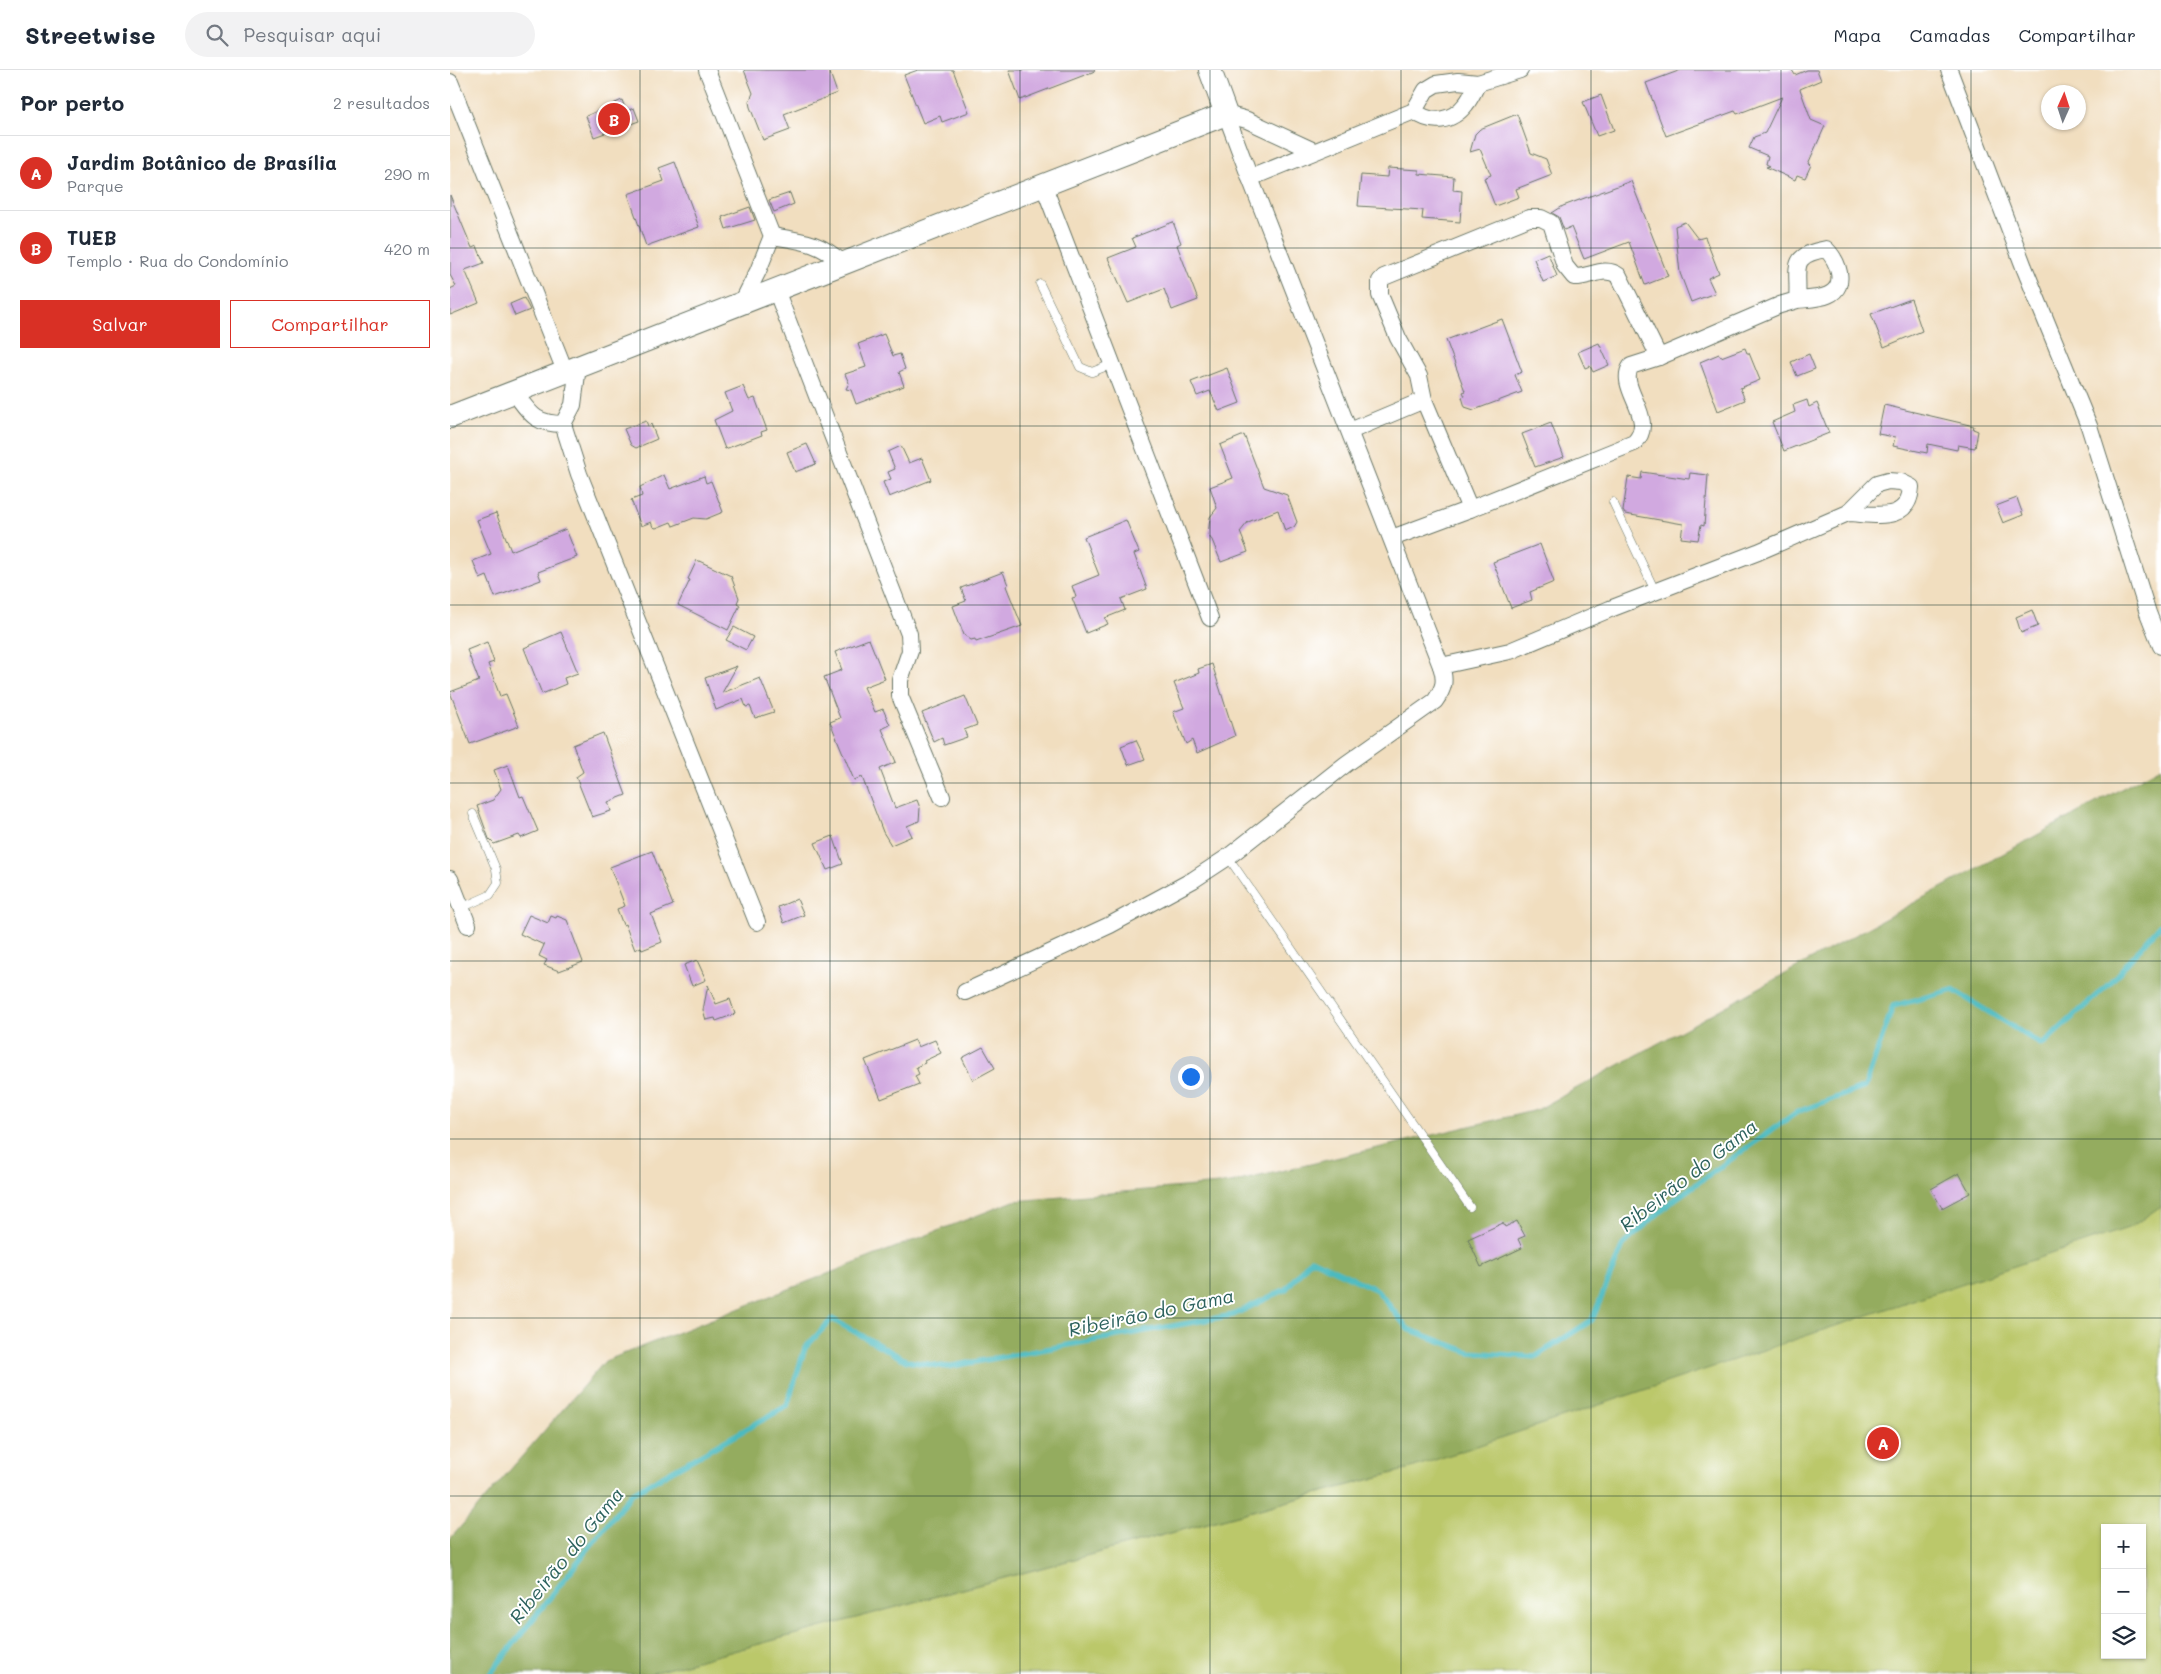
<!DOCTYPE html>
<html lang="pt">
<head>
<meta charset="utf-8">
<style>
  body { margin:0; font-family:Mali,sans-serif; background:#f2f2f3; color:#1f2937 }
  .controls { position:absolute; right:15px; bottom:15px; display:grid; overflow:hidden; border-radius:0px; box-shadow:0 1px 4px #0004 }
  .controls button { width:45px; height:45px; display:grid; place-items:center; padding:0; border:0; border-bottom:1px solid #e0e1e3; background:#fff; color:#1f2937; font:25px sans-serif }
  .compass { position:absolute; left:1591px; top:15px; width:45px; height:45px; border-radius:50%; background:#fff; box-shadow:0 1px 4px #0004; rotate:3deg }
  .you { position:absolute; left:740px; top:1006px; width:18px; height:18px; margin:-12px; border:4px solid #fff; border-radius:50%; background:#1a73e8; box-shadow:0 0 0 8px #1a73e833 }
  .badge { display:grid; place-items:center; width:32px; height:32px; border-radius:50%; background:#d93025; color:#fff; font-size:16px; font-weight:700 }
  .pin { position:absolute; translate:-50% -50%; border:2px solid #fff; box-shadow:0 1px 5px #0006 }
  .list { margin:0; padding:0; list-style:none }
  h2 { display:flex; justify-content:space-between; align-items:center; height:65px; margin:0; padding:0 20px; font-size:21px }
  h2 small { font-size:16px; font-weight:400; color:#747a83 }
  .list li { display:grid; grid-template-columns:32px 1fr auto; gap:15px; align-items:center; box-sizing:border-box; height:75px; padding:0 20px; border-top:1px solid #e0e1e3 }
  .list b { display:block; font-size:19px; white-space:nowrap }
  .list p { margin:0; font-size:16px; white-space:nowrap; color:#747a83 }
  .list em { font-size:16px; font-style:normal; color:#747a83 }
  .actions { display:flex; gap:10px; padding:15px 20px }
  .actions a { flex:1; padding:11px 0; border:1px solid #d93025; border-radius:0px; text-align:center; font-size:18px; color:#d93025 }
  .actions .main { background:#d93025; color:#fff }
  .icon { flex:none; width:28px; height:28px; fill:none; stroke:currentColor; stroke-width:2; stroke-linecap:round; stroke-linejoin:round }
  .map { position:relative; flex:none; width:1711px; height:1604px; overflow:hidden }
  header { display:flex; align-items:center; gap:30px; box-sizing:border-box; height:70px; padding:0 25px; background:#fff; border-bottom:1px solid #e0e1e3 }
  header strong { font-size:24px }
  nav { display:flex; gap:28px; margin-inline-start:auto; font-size:18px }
  .search { width:350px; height:45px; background:#f2f2f3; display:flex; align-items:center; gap:12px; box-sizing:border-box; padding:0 18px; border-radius:28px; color:#747a83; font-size:19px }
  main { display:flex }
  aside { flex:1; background:#fff }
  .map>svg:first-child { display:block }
  .green { fill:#bbc86a; stroke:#6d824f; fill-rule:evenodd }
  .forest { fill:#94ac5e; stroke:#5a7449 }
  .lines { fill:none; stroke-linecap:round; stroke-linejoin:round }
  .stream { stroke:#4bbac0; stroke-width:5.5 }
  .building { fill:#d1a9e0 }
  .lane-casing { stroke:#687565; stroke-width:9 }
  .street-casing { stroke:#687565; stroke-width:18 }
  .secondary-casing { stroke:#687565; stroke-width:24 }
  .lane { stroke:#fff; stroke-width:8 }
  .street { stroke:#fff; stroke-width:16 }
  .secondary { stroke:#fff; stroke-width:22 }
  .grid { fill:none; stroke:#1f3d34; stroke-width:1; stroke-opacity:0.55 }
  .labels { text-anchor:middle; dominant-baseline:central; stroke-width:4; stroke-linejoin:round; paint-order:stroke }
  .water-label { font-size:19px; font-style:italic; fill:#2c625e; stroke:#fff }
</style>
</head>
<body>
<header>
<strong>Streetwise</strong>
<div class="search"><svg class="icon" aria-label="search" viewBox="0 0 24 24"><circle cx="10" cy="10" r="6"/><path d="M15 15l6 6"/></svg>Pesquisar aqui</div>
<nav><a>Mapa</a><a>Camadas</a><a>Compartilhar</a></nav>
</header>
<main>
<aside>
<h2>Por perto<small>2 resultados</small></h2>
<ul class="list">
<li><span class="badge">A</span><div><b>Jardim Botânico de Brasília</b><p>Parque</p></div><em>290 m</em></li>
<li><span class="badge">B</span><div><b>TUEB</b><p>Templo · Rua do Condomínio</p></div><em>420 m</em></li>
</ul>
<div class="actions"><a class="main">Salvar</a><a>Compartilhar</a></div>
</aside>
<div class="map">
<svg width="1711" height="1604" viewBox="0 0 1711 1604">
  <rect width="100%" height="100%" fill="#fff"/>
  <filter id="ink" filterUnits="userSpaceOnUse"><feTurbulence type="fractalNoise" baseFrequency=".02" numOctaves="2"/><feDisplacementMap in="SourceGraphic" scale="10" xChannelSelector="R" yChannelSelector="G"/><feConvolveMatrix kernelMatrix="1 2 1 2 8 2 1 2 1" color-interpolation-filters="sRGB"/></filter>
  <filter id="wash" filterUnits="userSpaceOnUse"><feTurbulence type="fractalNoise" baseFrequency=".0096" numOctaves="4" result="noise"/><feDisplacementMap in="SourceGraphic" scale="20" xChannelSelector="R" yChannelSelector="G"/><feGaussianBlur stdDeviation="1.12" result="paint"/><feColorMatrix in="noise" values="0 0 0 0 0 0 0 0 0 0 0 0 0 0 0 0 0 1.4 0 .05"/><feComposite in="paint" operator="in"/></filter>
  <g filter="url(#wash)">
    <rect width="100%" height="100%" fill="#f1debf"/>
    <path class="green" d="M1711 1100V1604H198L958 1399ZM1655 1458H1692V1585H1655Z"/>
    <polygon class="forest" points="1711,697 1711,1136 1681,1157 958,1399 198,1604 0,1604 0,1469 155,1291 564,1131 781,1113 1087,1040"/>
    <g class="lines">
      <polyline class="stream" points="40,1604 181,1424 337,1336 355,1278 382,1249 457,1291 497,1297 783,1245 836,1219 861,1189 927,1220 958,1259 1019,1282 1085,1287 1142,1250 1173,1175 1221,1132 1347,1042 1415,1017 1443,936 1503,920 1592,975 1660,913 1711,854"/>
    </g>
    <g id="blocks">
      <g class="building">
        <polygon points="294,0 379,0 387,23 334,44 340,60 313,70 300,37 299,32 303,23"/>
        <polygon points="468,0 503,0 519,42 492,52 490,46 473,53 454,5"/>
        <polygon points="559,0 644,0 645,1 570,30"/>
        <polygon points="1231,0 1342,0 1345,5 1357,0 1367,0 1371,10 1350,19 1361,50 1375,56 1358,94 1361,95 1355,108 1347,105 1345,110 1316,97 1320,96 1316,94 1318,86 1299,78 1304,67 1315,63 1332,27 1287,44 1285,41 1216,66 1196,13"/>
        <polygon points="1151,25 1164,60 1147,66 1133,32"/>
        <polygon points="172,30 176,41 184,38 189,51 144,67 136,46"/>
        <polygon points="1067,44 1081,83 1096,89 1102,105 1066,119 1069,127 1045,136 1034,108 1041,105 1030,79 1020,82 1025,64 1030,59"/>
        <polygon points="225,92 249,157 196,176 178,124 214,111 209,98"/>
        <polygon points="938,98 969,100 969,104 1004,107 1003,120 1012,121 1010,152 972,149 973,140 908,136 911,105 937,107"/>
        <polygon points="1181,111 1218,206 1195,215 1179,172 1134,189 1121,157 1114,160 1109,147 1102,143 1113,136"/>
        <polygon points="340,123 344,134 324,142 319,130"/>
        <polygon points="0,125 22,178 27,176 34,193 15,200 29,233 0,245 0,219 6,216 0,205"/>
        <polygon points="300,137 305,150 276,159 272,147"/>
        <polygon points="723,152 731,173 727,175 748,230 722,240 714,219 678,233 658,188 686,177 682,168"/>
        <polygon points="1235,152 1248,169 1255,167 1269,203 1258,208 1265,223 1241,232 1230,203 1225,156"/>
        <polygon points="1098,183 1107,206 1093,212 1084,189"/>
        <polygon points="74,228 80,240 65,246 60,234"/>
        <polygon points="1461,229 1472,261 1434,277 1421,244"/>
        <polygon points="1052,249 1072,302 1065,305 1072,322 1024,340 1015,337 1012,327 1015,326 1013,322 1015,321 996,270"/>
        <polygon points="434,264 443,286 450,284 455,299 449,302 454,316 406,334 401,320 396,319 399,313 395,304 416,297 408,274"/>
        <polygon points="1149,273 1159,295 1143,302 1140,296 1135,298 1128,282"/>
        <polygon points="1295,278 1297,283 1299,283 1310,310 1290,318 1295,330 1268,341 1250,292 1269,284 1271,287"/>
        <polygon points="1359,284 1365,299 1347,306 1341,292"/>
        <polygon points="777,298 790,333 769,341 760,321 747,326 741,312"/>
        <polygon points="293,316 299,330 305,328 317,360 311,362 312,365 275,379 264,350 282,341 275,323"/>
        <polygon points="1357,330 1359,337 1367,333 1379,363 1334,381 1322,352 1345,342 1343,335"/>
        <polygon points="1434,335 1524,356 1523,359 1528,361 1525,378 1508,375 1507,380 1478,374 1477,383 1443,376 1445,367 1428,364"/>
        <polygon points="196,351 198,356 201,354 207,369 186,378 181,375 174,359"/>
        <polygon points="1101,353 1114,387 1085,397 1072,364"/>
        <polygon points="794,365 814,417 837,425 847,452 844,457 835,461 828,440 798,452 790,462 798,482 771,492 762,470 758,465 760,447 767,438 760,417 783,408 770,375"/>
        <polygon points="357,374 366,394 345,402 337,382"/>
        <polygon points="451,376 459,393 472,388 481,410 439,427 433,412 441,409 438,402 445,399 438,382"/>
        <polygon points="1192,402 1239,409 1240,403 1258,405 1254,456 1251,455 1248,470 1231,468 1233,454 1175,444 1173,441 1178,407 1191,409"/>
        <polygon points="214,405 220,419 254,406 256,413 261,411 273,442 256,449 244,448 223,456 221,452 206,458 203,457 201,452 191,456 181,430 192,426 190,417"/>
        <polygon points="1567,428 1573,445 1553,453 1546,436"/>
        <polygon points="46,443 61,481 116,459 127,487 88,502 91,510 45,527 37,506 30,509 23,491 41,484 27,450"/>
        <polygon points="676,450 689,482 684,484 697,519 671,529 675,540 655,548 658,554 636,563 622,528 626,527 622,516 649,505 634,467"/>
        <polygon points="1090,474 1104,512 1080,522 1082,530 1061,538 1043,492"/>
        <polygon points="247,490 281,506 289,528 287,533 290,535 278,560 228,535 240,510 238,509"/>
        <polygon points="553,502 558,515 556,516 572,556 526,572 525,569 521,570 514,565 503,536 516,531 511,518"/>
        <polygon points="1582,540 1588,556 1571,563 1566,547"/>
        <polygon points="284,557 303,567 296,580 276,570"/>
        <polygon points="111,562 128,603 114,608 116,614 92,624 74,578"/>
        <polygon points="419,569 435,609 414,617 425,642 433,639 440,655 432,659 446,692 430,699 445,738 467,730 470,738 469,751 457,756 462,766 441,775 433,762 412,707 404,710 380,652 390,648 374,607 392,600 385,582"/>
        <polygon points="37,572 44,592 38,594 50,626 56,624 69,656 20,674 0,622 29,611 17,580"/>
        <polygon points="762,594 785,666 747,683 742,670 736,674 723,642 734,638 724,613 749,603 748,599"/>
        <polygon points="287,596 272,623 310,608 324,642 305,648 300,636 296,637 293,629 266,640 255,608"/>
        <polygon points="515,626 527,655 514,660 517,667 494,675 492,668 484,672 472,643"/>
        <polygon points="153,663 176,725 158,732 161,741 142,747 126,707 133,702 123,675"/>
        <polygon points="686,670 695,689 678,695 671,676"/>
        <polygon points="58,695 70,727 73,726 88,761 71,768 69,765 44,774 39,769 27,736 43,730 51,719 44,700"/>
        <polygon points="383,766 393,794 377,800 365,773"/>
        <polygon points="202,781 223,835 201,844 212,872 192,880 191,877 185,880 175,854 173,855 167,839 175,836 160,797"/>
        <polygon points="347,829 354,845 334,853 328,837"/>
        <polygon points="79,845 98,853 101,846 106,848 107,846 117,850 133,892 109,901 94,895 97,890 89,886 94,875 70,864"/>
        <polygon points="247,890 256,910 242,916 234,895"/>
        <polygon points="258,915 266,934 280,929 285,944 266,951 265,948 256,950 253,940"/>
        <polygon points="465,970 468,977 485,970 491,983 474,991 475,993 466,997 469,1004 465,1006 469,1014 431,1029 415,990"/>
        <polygon points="533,977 545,998 523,1010 512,988"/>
        <polygon points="1509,1103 1520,1123 1492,1138 1481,1119"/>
        <polygon points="1067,1151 1075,1166 1068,1169 1072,1178 1031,1197 1018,1169 1053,1153 1055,1157"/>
      </g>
    </g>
  </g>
  <g filter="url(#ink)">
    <use href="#blocks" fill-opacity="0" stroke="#687565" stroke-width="1"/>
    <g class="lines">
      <g class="lane-casing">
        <g id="lane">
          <polyline points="590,214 630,297 642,302 662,294"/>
          <polyline points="1163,432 1205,521"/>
          <polyline points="778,787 1020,1137"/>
          <polyline points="11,838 40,825 48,813 46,799 23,744"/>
        </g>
      </g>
      <g class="street-casing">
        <g id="street">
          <polyline points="257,0 322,166 308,201 292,233"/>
          <polyline points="1499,0 1574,197 1639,356 1698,543 1711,576"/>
          <polyline points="0,12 115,301"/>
          <path d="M964 41C982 55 1002 52 1016 34 1021 28 1024 20 1028 13"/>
          <polyline points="776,44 797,50 864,81"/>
          <polyline points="800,108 964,41 976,20 986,14 1008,11 1028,13 1070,0"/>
          <polyline points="593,114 760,548"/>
          <path d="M322 166C353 171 369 172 394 194"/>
          <polyline points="326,220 459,564 460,581 450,610 450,626 492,727"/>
          <path d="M64 322C80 343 84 354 113 354"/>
          <polyline points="974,330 1020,439"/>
          <polyline points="113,354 129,404 307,852"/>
          <polyline points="113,354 123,335 128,296"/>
          <path d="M900 361 974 330 969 306 948 268 930 225V211L934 207 1079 148H1091L1101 153 1115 196 1124 207C1140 208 1154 195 1169 206L1209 287"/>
          <path d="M942 468 1020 439 1184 373C1209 349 1166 318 1181 296L1209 287 1330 235 1347 230C1350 199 1337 186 1376 179 1387 190 1399 216 1378 225 1369 229 1356 229 1347 230"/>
          <path d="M991 596 1060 581 1160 539 1308 482 1398 443 1427 414 1438 411 1451 412 1461 417C1459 454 1424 444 1398 443"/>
          <polyline points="0,809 18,855"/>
          <path d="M515 922 660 855 743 810 778 787 896 694 985 631C994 618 996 611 991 596L800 108 776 44"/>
        </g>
      </g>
      <g class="secondary-casing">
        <polyline id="secondary" points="0,347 776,44 760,0"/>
      </g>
      <use href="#lane" class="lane"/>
      <use href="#street" class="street"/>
      <use href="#secondary" class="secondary"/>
    </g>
  </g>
  <path class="grid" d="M190 0V1604M380 0V1604M570 0V1604M760 0V1604M951 0V1604M1141 0V1604M1331 0V1604M1521 0V1604M0 178H1711M0 356H1711M0 535H1711M0 713H1711M0 891H1711M0 1069H1711M0 1248H1711M0 1426H1711"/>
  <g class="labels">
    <g class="water-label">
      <text transform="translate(1238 1105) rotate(-38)">Ribeirão do Gama</text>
      <text transform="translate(701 1242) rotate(-12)">Ribeirão do Gama</text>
      <text transform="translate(116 1485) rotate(-51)">Ribeirão do Gama</text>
    </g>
  </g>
</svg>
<div class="controls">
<button>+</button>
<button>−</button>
<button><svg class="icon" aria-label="layers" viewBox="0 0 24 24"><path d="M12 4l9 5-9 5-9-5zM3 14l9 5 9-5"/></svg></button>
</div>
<svg class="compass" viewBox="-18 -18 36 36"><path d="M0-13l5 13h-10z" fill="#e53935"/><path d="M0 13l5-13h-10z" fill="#747a83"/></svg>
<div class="you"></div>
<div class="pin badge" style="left:1433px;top:1373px">A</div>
<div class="pin badge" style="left:164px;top:49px">B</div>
</div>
</main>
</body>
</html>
